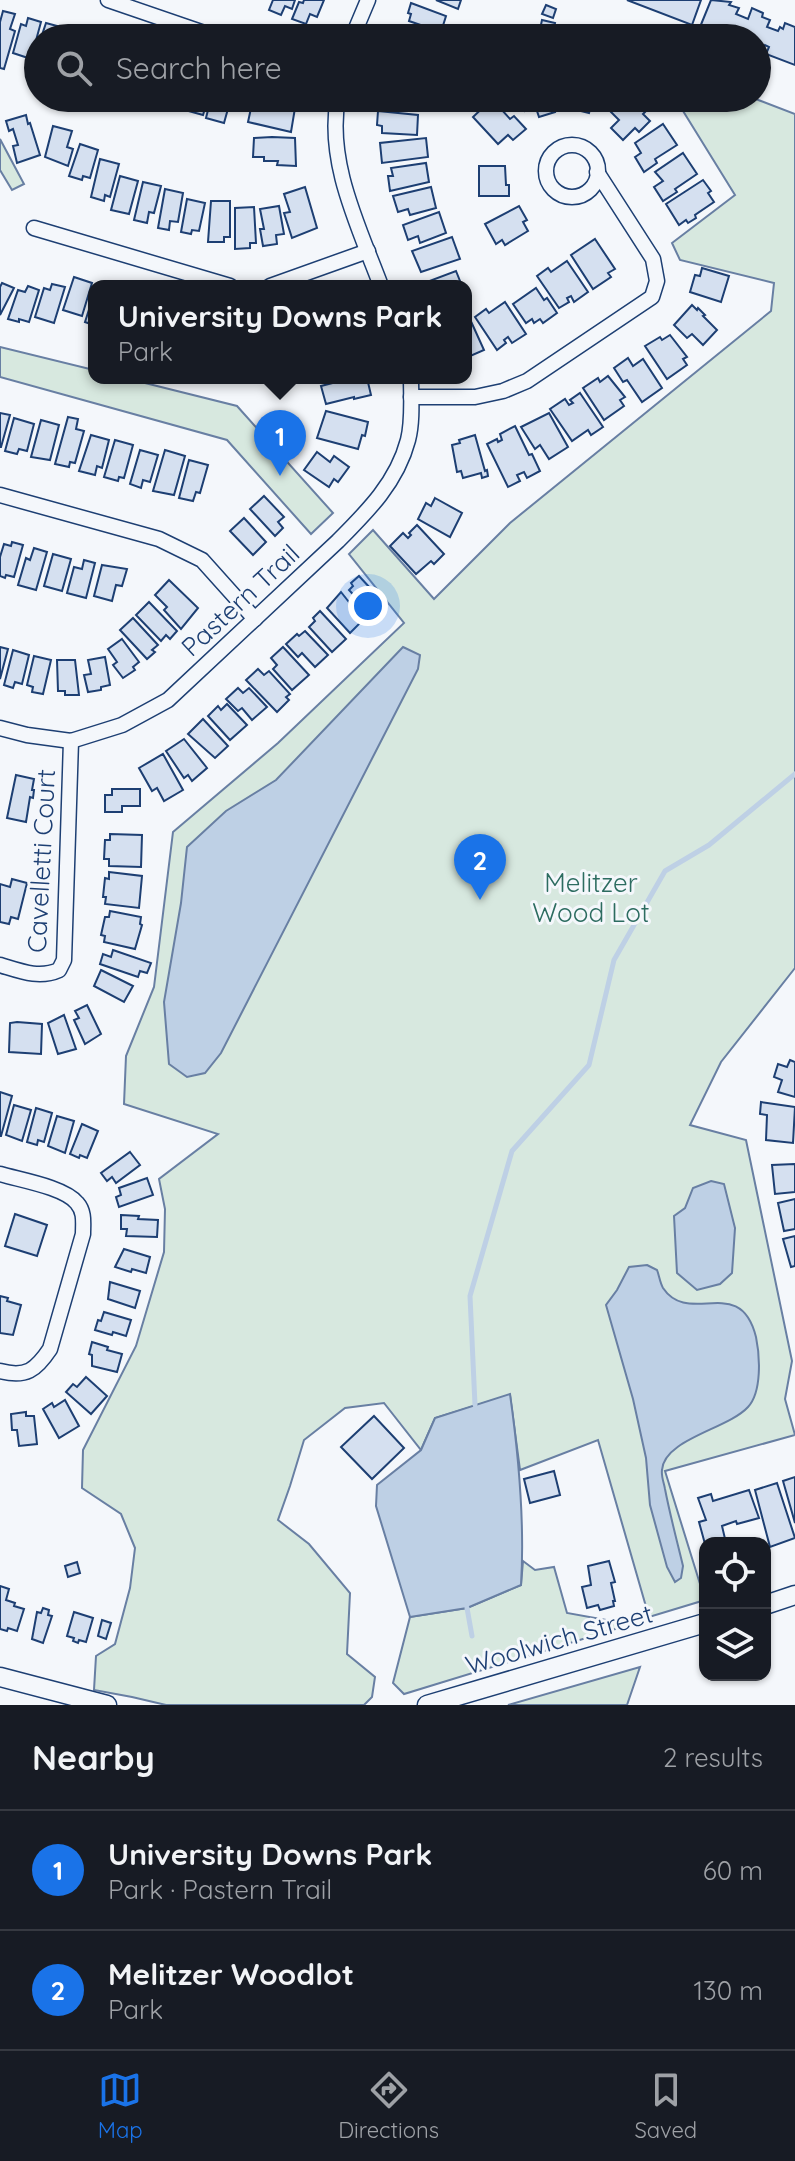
<!DOCTYPE html>
<html lang="en">
<head>
<meta charset="utf-8">
<style>
  body { margin:0; font-family:Quicksand,sans-serif; background:#20242c; color:#f1f3f6 }
  .controls { position:absolute; right:24px; bottom:24px; display:grid; overflow:hidden; border-radius:16px; box-shadow:0 2px 6px #0004 }
  .controls button { width:72px; height:72px; display:grid; place-items:center; padding:0; border:0; border-bottom:2px solid #363941; background:#171b24; color:#f1f3f6; font:40px sans-serif }
  .you { position:absolute; left:368px; top:606px; width:28px; height:28px; margin:-20px; border:6px solid #fff; border-radius:50%; background:#1a73e8; box-shadow:0 0 0 12px #1a73e833 }
  .badge { display:grid; place-items:center; width:52px; height:52px; border-radius:50%; background:#1a73e8; color:#fff; font-size:26px; font-weight:700 }
  .pin { position:absolute; translate:-50% -66px; filter:drop-shadow(0 2px 4px #0008) }
  .pin::after { content:''; position:absolute; top:42px; width:28px; height:24px; background:inherit; clip-path:polygon(0 0,100% 0,50% 100%) }
  .popup { position:absolute; left:88px; top:280px; width:384px; height:104px; box-sizing:border-box; display:grid; place-content:center; border-radius:16px; background:#171b24; filter:drop-shadow(0 2px 6px #0005); font-size:26px; white-space:nowrap; color:#9ea1a6 }
  .popup b { font-size:30px; color:#f1f3f6 }
  .popup::after { content:''; position:absolute; left:50%; top:100%; margin-left:-16px; border:16px solid transparent; border-top-color:#171b24 }
  .list { margin:0; padding:0; list-style:none }
  h2 { display:flex; justify-content:space-between; align-items:center; height:104px; margin:0; padding:0 32px; font-size:34px }
  h2 small { font-size:26px; font-weight:400; color:#9ea1a6 }
  .list li { display:grid; grid-template-columns:52px 1fr auto; gap:24px; align-items:center; box-sizing:border-box; height:120px; padding:0 32px; border-top:2px solid #363941 }
  .list b { display:block; font-size:30px; white-space:nowrap }
  .list p { margin:0; font-size:26px; white-space:nowrap; color:#9ea1a6 }
  .list em { font-size:26px; font-style:normal; color:#9ea1a6 }
  .icon { flex:none; width:44px; height:44px; fill:none; stroke:currentColor; stroke-width:2; stroke-linecap:round; stroke-linejoin:round }
  .map { position:relative; flex:none; width:795px; height:1705px; overflow:hidden }
  .search { position:absolute; background:#171b24; box-shadow:0 2px 6px #0004; left:24px; right:24px; top:24px; height:88px; display:flex; align-items:center; gap:20px; box-sizing:border-box; padding:0 28px; border-radius:44px; color:#9ea1a6; font-size:30px }
  .sheet { height:344px; background:#171b24 }
  nav { display:flex; justify-content:space-around; align-items:center; box-sizing:border-box; height:112px; border-top:2px solid #363941; background:#171b24; font-size:22px; color:#9ea1a6 }
  nav a { display:grid; justify-items:center; gap:4px }
  nav .on { color:#1a73e8 }
  .map>svg:first-child { display:block }
  .green { fill:#d7e8df; stroke:#687fa3; stroke-width:2 }
  .water { fill:#bed0e5; stroke:#687fa3; stroke-width:2 }
  .lines { fill:none; stroke-linecap:round; stroke-linejoin:round }
  .stream { stroke:#bed0e5; stroke-width:5 }
  .building { fill:#d5e0f0; stroke:#1d3f73; stroke-width:2 }
  .minor-casing { stroke:#1d3f73; stroke-width:17 }
  .tertiary-casing { stroke:#1d3f73; stroke-width:21 }
  .minor { stroke:#f4f7fb; stroke-width:14 }
  .tertiary { stroke:#f4f7fb; stroke-width:18 }
  .labels { text-anchor:middle; dominant-baseline:central; stroke-width:6; stroke-linejoin:round; paint-order:stroke }
  .street-label { font-size:26px; fill:#1d3f73; stroke:#f4f7fb }
  .park-label { font-size:26px; fill:#2c6c60; stroke:#f4f7fb }
</style>
</head>
<body>
<div class="map">
<svg width="795" height="1705" viewBox="0 0 795 1705">
  <rect width="100%" height="100%" fill="#f4f7fb"/>
  <g class="green">
    <polygon points="675,98 753,98 795,114 795,968 721,1062 690,1125 746,1140 792,1361 785,1399 795,1435 665,1471 705,1600 649,1617 598,1440 520,1470 510,1395 435,1418 421,1450 384,1403 345,1408 304,1440 290,1486 278,1520 309,1544 350,1593 347,1654 375,1677 372,1697 364,1705 166,1705 132,1697 94,1690 96,1656 115,1644 130,1588 135,1548 121,1514 82,1488 83,1450 136,1346 164,1252 165,1209 159,1179 218,1134 124,1104 126,1056 154,987 173,832 278,743 404,623 349,554 373,530 434,599 510,523 771,311 774,283 680,260 672,243 735,195"/>
    <polygon points="0,139 24,184 12,190 0,170"/>
    <polygon points="0,347 94,370 94,378 125,378 237,406 333,513 311,534 227,440 0,377"/>
    <polygon points="523,1561 535,1570 554,1567 567,1613 617,1622 622,1627 404,1694 393,1683 410,1617 467,1608 521,1585"/>
    <polygon points="640,1667 627,1705 508,1705"/>
  </g>
  <g class="water">
    <polygon points="403,647 420,655 418,669 221,1053 205,1073 187,1077 169,1064 164,1002 181,903 187,847 226,811 276,780"/>
    <polygon points="711,1181 724,1184 735,1228 732,1273 720,1284 697,1290 677,1273 674,1216 685,1208 693,1188"/>
    <path d="M647 1265 657 1270C659 1275 660 1283 663 1288 689 1327 740 1273 756 1337 760 1356 762 1392 748 1407 728 1429 664 1439 662 1470 661 1476 664 1483 665 1489 670 1515 677 1541 683 1566L681 1578 675 1582 667 1567 650 1505 646 1458 633 1399 606 1305 617 1290 629 1267Z"/>
    <path d="M510 1394C519 1458 525 1521 521 1585L467 1608 410 1617 376 1506 377 1485 421 1450 435 1418Z"/>
  </g>
  <g class="lines">
    <g class="stream">
      <polyline points="475,1405 470,1296 512,1151 589,1065 614,960 665,871 709,845 795,774"/>
      <polyline points="467,1608 472,1636"/>
    </g>
  </g>
  <g class="building">
    <polygon points="273,0 295,0 292,9 285,6 281,15 269,10"/>
    <polygon points="304,0 324,0 317,17 310,14 306,24 292,19 299,2 303,3"/>
    <polygon points="436,0 461,0 458,9"/>
    <polygon points="627,0 701,0 692,25"/>
    <polygon points="711,0 731,2 729,5 739,8 736,14 748,19 752,8 763,13 762,17 770,20 767,27 778,31 780,27 783,29 785,23 795,27 795,65 766,54 769,47 765,45 762,52 757,50 757,38 735,38 736,34 733,32 731,38 727,38 700,27"/>
    <polygon points="411,3 446,16 441,32 409,21 411,14 408,13"/>
    <polygon points="546,5 556,9 553,18 542,14"/>
    <polygon points="3,11 15,14 10,29 15,31 4,69 0,68 0,22"/>
    <polygon points="28,18 41,22 31,59 13,53 21,24 26,26"/>
    <polygon points="542,20 555,23 552,37 539,34"/>
    <polygon points="46,23 57,26 55,35 60,38 41,38"/>
    <polygon points="401,26 438,38 397,38"/>
    <polygon points="165,98 184,98 181,110 163,105"/>
    <polygon points="188,98 208,98 203,115 185,110"/>
    <polygon points="211,98 231,98 224,123 206,118"/>
    <polygon points="389,98 417,98 415,109 388,104"/>
    <polygon points="521,98 551,98 555,112 539,117 536,108 525,111"/>
    <polygon points="567,98 593,98 589,113 573,109 576,100"/>
    <polygon points="623,98 646,98 653,104 643,114 650,121 639,132 635,128 623,140 611,128 619,120 610,111"/>
    <polygon points="253,99 295,108 291,132 248,122"/>
    <polygon points="492,99 510,119 514,116 526,129 513,140 508,135 498,144 473,117"/>
    <polygon points="378,111 418,115 417,135 382,133 382,126 377,125"/>
    <polygon points="26,115 28,124 30,123 40,155 17,163 13,146 18,145 13,129 9,131 6,121"/>
    <polygon points="663,124 677,145 655,159 657,163 644,172 635,157 641,153 635,143"/>
    <polygon points="53,126 72,131 67,147 73,149 68,166 45,157"/>
    <polygon points="272,137 295,138 296,166 277,165 278,161 264,161 264,157 253,157 254,138"/>
    <polygon points="426,138 428,157 382,163 380,143"/>
    <polygon points="80,144 98,150 90,178 83,176 82,180 69,176"/>
    <polygon points="683,153 697,174 675,189 677,192 663,201 654,187 663,181 655,172"/>
    <polygon points="100,159 119,164 110,197 105,195 104,201 91,197"/>
    <polygon points="426,163 429,182 390,191 388,176 393,176 391,168"/>
    <polygon points="479,166 505,166 506,185 509,185 509,196 479,196"/>
    <polygon points="120,176 138,181 129,214 111,210"/>
    <polygon points="703,180 711,191 708,193 714,202 695,215 696,218 688,223 686,220 679,225 666,204"/>
    <polygon points="143,182 161,186 154,213 149,212 147,223 134,220"/>
    <polygon points="305,187 317,228 292,238 284,213 290,212 284,194"/>
    <polygon points="431,187 436,208 410,215 408,209 398,212 393,196"/>
    <polygon points="165,189 183,193 178,222 170,221 169,230 158,228"/>
    <polygon points="187,199 205,203 199,231 192,230 191,234 181,232"/>
    <polygon points="211,201 230,201 230,237 224,237 224,242 208,242"/>
    <polygon points="279,206 284,234 276,235 277,244 263,246 260,229 264,229 260,209"/>
    <polygon points="519,206 527,220 523,222 528,231 505,245 502,240 496,244 485,224"/>
    <polygon points="254,207 256,243 250,243 250,248 235,249 235,208"/>
    <polygon points="439,212 446,233 420,243 418,236 408,240 403,225"/>
    <polygon points="452,237 460,259 421,272 412,251"/>
    <polygon points="595,239 615,269 608,273 611,277 593,289 571,255"/>
    <polygon points="567,261 588,292 574,302 571,296 567,298 569,302 559,308 537,276 548,268 551,272"/>
    <polygon points="702,268 729,276 721,302 690,292 695,275 700,276"/>
    <polygon points="456,271 462,286 425,286 424,283"/>
    <polygon points="74,277 92,283 82,316 63,310"/>
    <polygon points="2,283 14,288 0,315 0,287"/>
    <polygon points="52,284 65,287 54,323 35,317 44,288 50,290"/>
    <polygon points="28,286 39,290 29,322 19,319 19,322 8,319 18,290 25,292"/>
    <polygon points="536,288 544,300 547,298 557,313 543,323 540,319 534,323 532,319 526,323 513,304"/>
    <polygon points="93,297 94,297 94,325 85,322"/>
    <polygon points="505,302 526,334 512,343 508,337 504,340 506,343 497,350 475,317 486,309 489,313"/>
    <polygon points="692,305 697,310 698,308 705,315 703,316 717,330 703,345 692,334 687,338 674,325"/>
    <polygon points="469,317 484,350 468,357 466,353 466,318"/>
    <polygon points="670,335 687,357 683,359 687,365 667,379 645,346 660,337 662,340"/>
    <polygon points="628,358 633,366 643,359 662,388 642,402 627,380 623,382 614,368"/>
    <polygon points="608,376 625,397 620,400 624,406 604,420 583,388 598,378 600,382"/>
    <polygon points="352,378 354,381 367,378 371,395 354,399 354,397 326,404 321,386"/>
    <polygon points="580,393 603,427 591,435 588,430 572,441 550,409 565,399 569,405 573,403 570,400"/>
    <polygon points="326,411 368,422 365,436 362,435 358,449 317,438"/>
    <polygon points="0,413 10,415 1,447 0,447"/>
    <polygon points="549,413 568,447 549,459 540,445 535,449 521,427"/>
    <polygon points="68,417 78,419 76,429 84,431 75,463 70,462 69,467 55,464"/>
    <polygon points="14,418 34,424 27,451 19,449 17,454 5,451"/>
    <polygon points="41,420 59,425 50,460 31,457"/>
    <polygon points="515,426 529,455 532,454 540,471 527,478 524,472 517,475 520,481 508,487 487,444 497,439 498,442 502,440 500,434"/>
    <polygon points="91,435 109,440 102,468 97,466 95,475 79,471"/>
    <polygon points="475,435 485,471 487,470 488,476 482,478 481,473 463,478 461,471 457,472 452,445 460,443 459,440"/>
    <polygon points="115,440 133,445 124,478 119,477 118,481 104,477"/>
    <polygon points="140,450 158,455 150,482 143,480 141,488 130,484"/>
    <polygon points="165,450 185,456 174,495 153,491"/>
    <polygon points="317,452 330,462 334,456 349,467 338,482 334,479 329,487 304,470"/>
    <polygon points="189,460 208,465 200,493 196,492 193,501 179,498"/>
    <polygon points="264,496 284,517 278,522 283,528 275,536 250,509"/>
    <polygon points="435,498 462,513 450,537 418,519 426,503 431,506"/>
    <polygon points="244,518 266,542 253,555 230,531"/>
    <polygon points="417,525 444,554 434,564 431,561 416,574 390,546 403,533 408,538 411,535 409,533"/>
    <polygon points="12,542 23,545 14,577 6,575 5,578 0,576 0,557 4,544 11,546"/>
    <polygon points="34,548 47,552 36,590 18,585 26,558 30,560"/>
    <polygon points="53,554 71,559 62,591 44,586"/>
    <polygon points="84,560 95,563 86,598 67,593 74,567 82,569"/>
    <polygon points="102,565 127,569 122,586 116,585 112,601 94,596"/>
    <polygon points="359,576 384,603 371,614 349,590 353,586 351,583"/>
    <polygon points="169,580 198,608 181,629 164,610 167,607 155,595"/>
    <polygon points="341,592 363,620 350,633 327,608"/>
    <polygon points="149,602 177,631 170,639 166,635 161,641 136,615"/>
    <polygon points="320,611 346,639 332,652 309,627 315,621 313,618"/>
    <polygon points="133,618 158,645 152,650 155,652 147,659 120,630"/>
    <polygon points="305,631 328,655 315,667 302,653 298,657 286,644 297,634 299,636"/>
    <polygon points="122,639 139,662 133,667 135,670 123,678 113,665 117,662 108,649"/>
    <polygon points="0,647 8,649 0,679"/>
    <polygon points="283,647 309,675 292,690 273,669 277,665 271,658"/>
    <polygon points="13,650 29,655 22,684 15,682 13,688 4,685"/>
    <polygon points="34,656 51,660 43,694 32,692 33,687 27,685"/>
    <polygon points="105,657 110,685 101,687 101,690 88,692 84,675 91,674 88,660"/>
    <polygon points="57,660 75,660 79,695 65,695 65,691 58,691"/>
    <polygon points="258,669 264,675 269,671 290,694 286,697 289,700 277,712 246,680"/>
    <polygon points="238,688 243,693 249,688 267,707 252,720 242,708 238,711 226,699"/>
    <polygon points="227,704 247,725 230,740 208,716 218,706 221,710"/>
    <polygon points="203,719 228,746 215,758 188,734"/>
    <polygon points="184,739 207,768 192,781 188,775 184,778 166,751"/>
    <polygon points="163,754 183,790 164,801 157,788 152,791 139,768"/>
    <polygon points="16,775 34,779 32,790 34,790 33,798 30,797 26,822 7,818"/>
    <polygon points="112,789 140,789 140,806 122,806 122,812 105,812 105,795 112,795"/>
    <polygon points="110,834 142,835 141,867 109,866 109,859 104,859 105,840 110,840"/>
    <polygon points="109,872 142,876 139,908 105,904 106,897 103,897 105,878 109,879"/>
    <polygon points="12,879 27,883 18,919 11,917 9,924 0,922 0,884 10,887"/>
    <polygon points="110,911 141,917 140,924 142,925 135,949 104,942 105,936 101,935 105,917 109,917"/>
    <polygon points="113,950 151,963 147,973 140,971 138,977 100,964 103,954 111,957"/>
    <polygon points="101,970 133,986 124,1002 94,986"/>
    <polygon points="87,1005 101,1034 85,1044 74,1020 79,1018 75,1011"/>
    <polygon points="64,1015 76,1049 58,1054 48,1023"/>
    <polygon points="17,1022 42,1024 41,1054 9,1052 10,1023"/>
    <polygon points="790,1060 795,1062 795,1097 778,1092 782,1080 774,1077 778,1064 787,1067"/>
    <polygon points="0,1092 12,1096 1,1136 0,1136"/>
    <polygon points="761,1102 795,1107 793,1143 766,1140 767,1115 760,1114"/>
    <polygon points="14,1105 31,1110 22,1141 6,1135"/>
    <polygon points="36,1108 52,1113 44,1142 38,1140 37,1145 27,1142"/>
    <polygon points="57,1116 74,1121 65,1153 48,1146"/>
    <polygon points="82,1124 98,1131 87,1158 80,1155 79,1158 70,1154"/>
    <polygon points="130,1152 140,1165 116,1183 112,1177 107,1181 101,1173"/>
    <polygon points="795,1164 795,1192 775,1194 772,1165"/>
    <polygon points="147,1178 153,1195 119,1207 116,1197 121,1195 119,1188"/>
    <polygon points="795,1199 795,1229 784,1231 778,1203"/>
    <polygon points="15,1214 47,1225 37,1256 5,1246"/>
    <polygon points="121,1215 139,1216 138,1219 158,1220 157,1237 126,1236 127,1229 121,1229"/>
    <polygon points="795,1236 795,1266 791,1267 783,1239"/>
    <polygon points="124,1249 150,1257 146,1273 132,1269 131,1272 115,1267"/>
    <polygon points="110,1282 140,1291 135,1308 108,1299"/>
    <polygon points="0,1296 8,1298 7,1301 21,1305 13,1335 0,1333"/>
    <polygon points="104,1312 131,1320 126,1336 113,1332 112,1335 95,1330 98,1320 101,1321"/>
    <polygon points="92,1342 108,1347 107,1350 122,1354 117,1372 92,1366 92,1355 89,1354"/>
    <polygon points="86,1377 107,1396 91,1414 66,1392 73,1384 77,1387"/>
    <polygon points="65,1400 79,1426 59,1438 43,1409 52,1403 54,1407"/>
    <polygon points="26,1412 26,1416 34,1416 37,1444 19,1446 17,1430 12,1430 11,1414"/>
    <polygon points="374,1416 404,1448 372,1479 341,1447"/>
    <polygon points="554,1471 560,1495 530,1503 524,1479"/>
    <polygon points="795,1477 795,1523 783,1481"/>
    <polygon points="777,1483 795,1538 770,1547 755,1490"/>
    <polygon points="749,1490 759,1518 737,1524 736,1521 722,1526 726,1543 705,1544 699,1522 706,1520 698,1498 711,1494 713,1501"/>
    <polygon points="609,1561 615,1582 611,1583 615,1601 613,1601 614,1606 600,1610 598,1605 587,1608 582,1587 591,1585 588,1566"/>
    <polygon points="77,1562 80,1573 68,1577 65,1566"/>
    <polygon points="0,1586 9,1589 6,1600 15,1603 14,1606 24,1609 17,1631 8,1628 7,1631 0,1629"/>
    <polygon points="43,1608 49,1610 48,1615 52,1616 43,1643 32,1639 37,1612 41,1613"/>
    <polygon points="74,1612 93,1618 86,1642 79,1640 78,1643 73,1641 74,1638 67,1636"/>
    <polygon points="102,1620 111,1623 106,1639 98,1636"/>
  </g>
  <g class="lines">
    <g class="minor-casing">
      <g id="minor">
        <polyline points="108,0 219,38"/>
        <polyline points="352,38 368,0"/>
        <path d="M338 98C326 162 359 227 381 286"/>
        <circle cx="572" cy="171" r="26"/>
        <polyline points="34,228 230,286"/>
        <polyline points="270,286 368,251"/>
        <polyline points="411,397 475,397 503,391 527,381 652,297 657,281 653,259 597,172"/>
        <polyline points="0,495 159,539 202,560 255,619"/>
        <path d="M0 728 27 735 71 741 122 725 168 700 338 541C368 511 397 482 408 440 413 421 411 397 411 378"/>
        <path d="M0 965C20 971 39 979 59 970L64 960 71 741"/>
        <path d="M0 1174C20 1180 64 1187 77 1203 85 1212 83 1223 83 1234L50 1349C36 1370 26 1378 0 1371"/>
      </g>
    </g>
    <g class="tertiary-casing">
      <g id="tertiary">
        <polyline points="765,1605 795,1595"/>
        <polyline points="0,1677 107,1705"/>
        <polyline points="427,1705 705,1623"/>
      </g>
    </g>
    <use href="#minor" class="minor"/>
    <use href="#tertiary" class="tertiary"/>
  </g>
  <g class="labels">
    <g class="street-label">
      <text transform="translate(240 600) rotate(-43)">Pastern Trail</text>
      <text transform="translate(41 861) rotate(-87)">Cavelletti Court</text>
      <text transform="translate(559 1639) rotate(-16)">Woolwich Street</text>
    </g>
    <g class="park-label">
      <text x="591" y="882">Melitzer<tspan x="591" dy="30">Wood Lot</tspan></text>
    </g>
  </g>
</svg>
<div class="controls">
<button><svg class="icon" aria-label="locate" viewBox="0 0 24 24"><circle cx="12" cy="12" r="6"/><path d="M12 2v4M12 18v4M2 12h4M18 12h4"/></svg></button>
<button><svg class="icon" aria-label="layers" viewBox="0 0 24 24"><path d="M12 4l9 5-9 5-9-5zM3 14l9 5 9-5"/></svg></button>
</div>
<div class="you"></div>
<div class="pin badge" style="left:280px;top:476px">1</div>
<div class="popup"><b>University Downs Park</b>Park</div>
<div class="pin badge" style="left:480px;top:900px">2</div>
<div class="search"><svg class="icon" aria-label="search" viewBox="0 0 24 24"><circle cx="10" cy="10" r="6"/><path d="M15 15l6 6"/></svg>Search here</div>
</div>
<section class="sheet">
<h2>Nearby<small>2 results</small></h2>
<ul class="list">
<li><span class="badge">1</span><div><b>University Downs Park</b><p>Park · Pastern Trail</p></div><em>60 m</em></li>
<li><span class="badge">2</span><div><b>Melitzer Woodlot</b><p>Park</p></div><em>130 m</em></li>
</ul>
</section>
<nav>
<a class="on"><svg class="icon" aria-label="map" viewBox="0 0 24 24"><path d="M3 6l6-2 6 2 6-2v14l-6 2-6-2-6 2zM9 4v14M15 6v14"/></svg>Map</a>
<a><svg class="icon" aria-label="directions" viewBox="0 0 24 24"><path d="M12 3l9 9-9 9-9-9zM9 14v-3h6M13 9l2 2-2 2"/></svg>Directions</a>
<a><svg class="icon" aria-label="saved" viewBox="0 0 24 24"><path d="M7 4h10v16l-5-4-5 4z"/></svg>Saved</a>
</nav>
</body>
</html>
